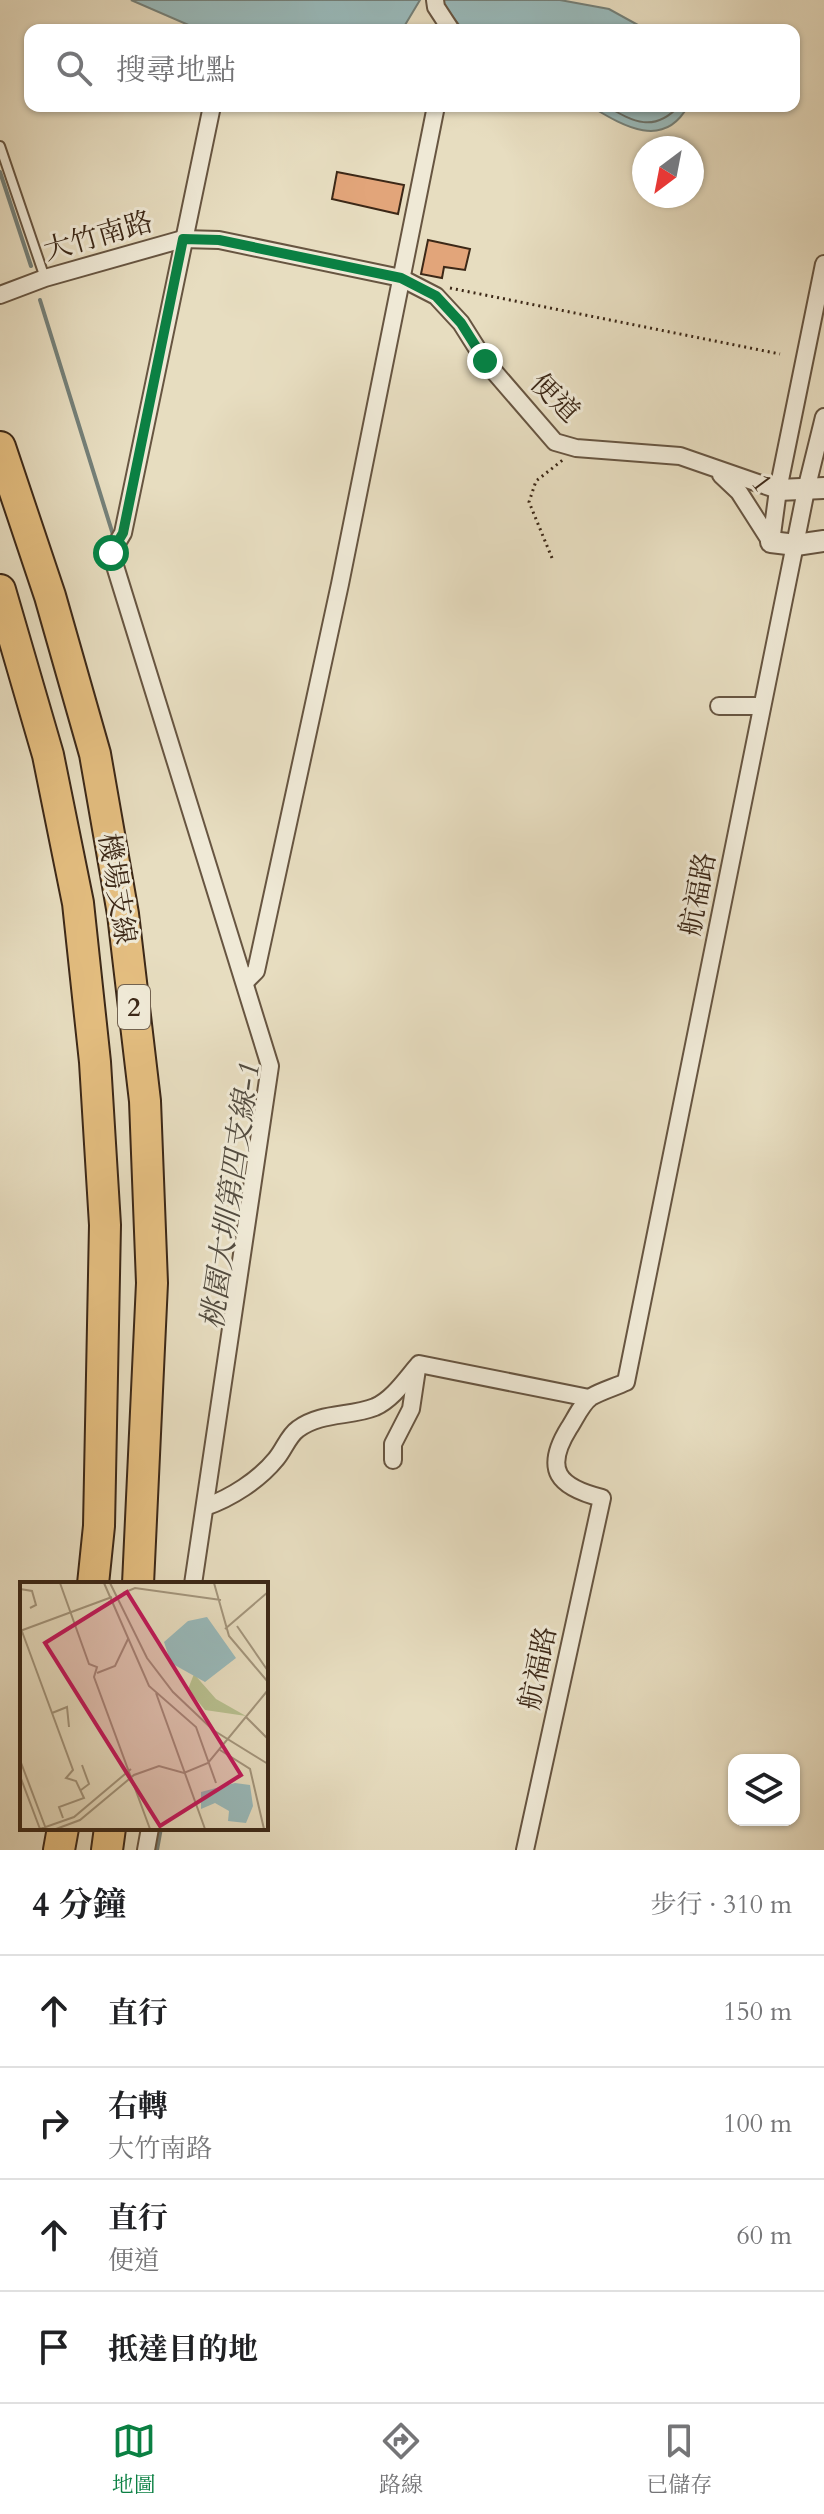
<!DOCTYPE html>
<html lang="zh-TW">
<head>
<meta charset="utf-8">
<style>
  body { margin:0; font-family:Cardo,"Noto Serif TC",serif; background:#f6f6f6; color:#202124 }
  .controls { position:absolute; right:24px; bottom:24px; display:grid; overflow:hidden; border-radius:16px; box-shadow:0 2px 6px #0004 }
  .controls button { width:72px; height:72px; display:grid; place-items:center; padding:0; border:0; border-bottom:2px solid #e0e0e0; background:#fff; color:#202124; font:40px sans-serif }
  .compass { position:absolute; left:632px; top:136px; width:72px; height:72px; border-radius:50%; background:#fff; box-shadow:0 2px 6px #0004; rotate:212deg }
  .stop { position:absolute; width:24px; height:24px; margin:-18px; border:6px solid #0b8043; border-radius:50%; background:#fff }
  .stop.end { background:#0b8043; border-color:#fff; box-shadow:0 2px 8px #0008 }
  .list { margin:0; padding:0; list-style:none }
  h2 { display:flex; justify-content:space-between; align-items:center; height:104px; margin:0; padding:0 32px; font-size:34px }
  h2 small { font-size:26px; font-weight:400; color:#757577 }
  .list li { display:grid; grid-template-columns:52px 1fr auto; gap:24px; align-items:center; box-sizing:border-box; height:112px; padding:0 32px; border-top:2px solid #e0e0e0 }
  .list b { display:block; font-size:30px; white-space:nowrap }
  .list p { margin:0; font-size:26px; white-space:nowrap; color:#757577 }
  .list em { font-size:26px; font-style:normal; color:#757577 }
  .icon { flex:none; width:44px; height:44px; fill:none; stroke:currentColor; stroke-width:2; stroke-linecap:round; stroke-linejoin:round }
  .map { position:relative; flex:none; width:824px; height:1850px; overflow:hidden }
  .search { position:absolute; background:#fff; box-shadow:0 2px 6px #0004; left:24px; right:24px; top:24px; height:88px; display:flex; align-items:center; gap:20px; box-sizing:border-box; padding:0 28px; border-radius:16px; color:#757577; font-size:30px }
  .sheet { height:552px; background:#fff }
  nav { display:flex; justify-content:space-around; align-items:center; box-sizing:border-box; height:112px; border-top:2px solid #e0e0e0; background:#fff; font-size:22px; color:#757577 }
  nav a { display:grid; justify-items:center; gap:4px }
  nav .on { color:#0b8043 }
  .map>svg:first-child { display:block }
  .water { fill:#99babb; stroke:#748079; stroke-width:2 }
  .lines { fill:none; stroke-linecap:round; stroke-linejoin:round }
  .shore { stroke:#6a7169; stroke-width:2 }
  .stream { stroke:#748079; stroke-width:4 }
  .building { fill:#e2a57a; stroke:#3c2817; stroke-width:2 }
  .service-casing { stroke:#675541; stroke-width:12 }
  .minor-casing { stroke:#675541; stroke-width:20 }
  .tertiary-casing { stroke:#675541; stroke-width:24 }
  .motorway-casing { stroke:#3c2817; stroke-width:34 }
  .path { stroke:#3c2817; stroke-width:3; stroke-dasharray:2 4; stroke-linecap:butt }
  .service { stroke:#efe9d6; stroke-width:8 }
  .minor { stroke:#efe9d6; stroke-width:16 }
  .tertiary { stroke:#efe9d6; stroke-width:20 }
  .motorway { stroke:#e4be80; stroke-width:30 }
  .route { stroke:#0b8043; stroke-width:10 }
  .labels { text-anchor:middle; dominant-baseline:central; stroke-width:6; stroke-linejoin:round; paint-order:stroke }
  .shield { fill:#efe9d6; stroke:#726250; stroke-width:2 }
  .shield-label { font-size:26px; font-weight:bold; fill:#3c2817 }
  .street-label { font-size:28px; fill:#3c2817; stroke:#efe9d6 }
  .water-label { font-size:30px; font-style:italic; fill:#534c40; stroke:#efe9d6 }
  .inset-road { fill:none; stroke:#a3957c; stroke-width:2 }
  .view { fill:#c2185b; fill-opacity:0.15; stroke:#c2185b; stroke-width:4 }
  .inset-edge { fill:none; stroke:#3c2817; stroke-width:4 }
</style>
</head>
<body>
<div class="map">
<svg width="824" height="1850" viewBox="0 0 824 1850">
  <rect width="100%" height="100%" fill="#e7ddc0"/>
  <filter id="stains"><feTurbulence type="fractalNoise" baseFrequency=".0025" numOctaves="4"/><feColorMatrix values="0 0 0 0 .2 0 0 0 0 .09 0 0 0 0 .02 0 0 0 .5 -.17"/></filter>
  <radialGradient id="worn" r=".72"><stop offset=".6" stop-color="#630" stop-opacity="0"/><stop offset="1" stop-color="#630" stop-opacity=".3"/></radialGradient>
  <g class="water">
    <polygon points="131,0 420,0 402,30 200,30"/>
    <polygon points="440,0 560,0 609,9 647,30 463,30"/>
    <path d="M590 106H688C663 151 622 125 590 106Z"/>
  </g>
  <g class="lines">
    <path class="shore" d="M606 106C634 122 654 133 679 106"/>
    <g class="stream">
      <polyline points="0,172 31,266"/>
      <polyline points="40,300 114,538"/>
      <polyline points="157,1850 161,1828"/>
    </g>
  </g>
  <g class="building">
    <polygon points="337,172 404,185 398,214 332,199"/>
    <polygon points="428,240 470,249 465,270 444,267 442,278 421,274"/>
  </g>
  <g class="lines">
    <g class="service-casing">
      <polyline id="service" points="0,146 45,278"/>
    </g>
    <g class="minor-casing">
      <g id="minor">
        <polyline points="435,0 436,7 451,30"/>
        <polyline points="0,295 45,278 183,239 219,240 401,278 436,296 461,323 485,361 555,442 576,448 680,456 778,490"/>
        <polyline points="721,475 739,492 771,542"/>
        <polyline points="771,542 778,490 824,264"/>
        <polyline points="719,706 762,706"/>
        <polyline points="245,982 256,971 340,584 436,106"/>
        <polyline points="393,1460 393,1444 411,1409 417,1369"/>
        <path d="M205 1507C231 1498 259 1480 276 1459 284 1450 288 1436 298 1429 321 1412 350 1417 375 1407 393 1399 406 1379 419 1364L589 1398"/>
        <polyline points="193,1584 270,1066 111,553 123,533 212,106"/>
        <polyline points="146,1850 150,1828"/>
        <path d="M525 1850 602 1498C558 1487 543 1470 569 1428 575 1419 582 1403 591 1397 601 1391 615 1387 626 1382L806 490 824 417"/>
      </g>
    </g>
    <g class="tertiary-casing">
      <g id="tertiary">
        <polyline points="778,490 824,488"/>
        <polyline points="771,542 796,545 824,541"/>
      </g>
    </g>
    <g class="motorway-casing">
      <g id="motorway">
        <polyline points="0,447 50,596 95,754 123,914 145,1101 152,1283 138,1584"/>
        <polyline points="0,590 48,755 78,903 95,1062 105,1225 99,1526 93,1584"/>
        <polyline points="59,1850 63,1828"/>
        <polyline points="107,1850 110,1828"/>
      </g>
    </g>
    <g class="path">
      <polyline points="450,288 780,354"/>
      <polyline points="552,558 529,502 536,481 564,459"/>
    </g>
    <use href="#service" class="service"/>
    <use href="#minor" class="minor"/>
    <use href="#tertiary" class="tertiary"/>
    <use href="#motorway" class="motorway"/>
  </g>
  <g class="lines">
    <polyline class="route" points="111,553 123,533 183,239 219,240 401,278 436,296 461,323 485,361"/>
  </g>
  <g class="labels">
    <rect class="shield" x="118" y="985" width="32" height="44" rx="6"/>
    <g class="shield-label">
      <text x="134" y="1007">2</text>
    </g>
    <g class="street-label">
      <text transform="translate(98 236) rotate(-16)">大竹南路</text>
      <text transform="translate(555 398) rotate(45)">便道</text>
      <text transform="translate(762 483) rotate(53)">1</text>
      <text transform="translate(117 889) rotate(81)">機場支線</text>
      <text transform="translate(698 894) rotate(-79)">航福路</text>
      <text transform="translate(538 1668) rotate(-78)">航福路</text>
    </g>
    <g class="water-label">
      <text transform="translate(231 1196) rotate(-82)">桃園大圳第四支線-1</text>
    </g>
  </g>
  <g transform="translate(20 1582)">
    <rect width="248" height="248" fill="#e7ddc0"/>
    <path d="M174 92 196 117 226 134 185 128 168 107Z" fill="#b8c090"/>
    <path d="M187 35 216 76 185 100 151 81 144 60 168 39ZM215 201 230 203 233 224 226 241 208 239 209 229 195 221 181 227V210Z" fill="#99babb"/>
    <path class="inset-road" d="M40 1 69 82 77 85 74 95 130 247M84 1 129 104 176 145 196 201M90 1 127 76 153 110 193 148 248 182M194 1 209 54 248 100M0 7 12 9 16 23 10 26M103 11 115 6 201 18M0 44 53 188 46 196 56 199 64 216 39 225 43 236M217 44 248 89M205 47 248 10M0 49 92 15M77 91 95 84 108 57M136 111 185 247M32 131 47 125 49 145M226 135 248 157M200 168 230 187 244 247M0 178 26 247M0 194 20 247 54 235 111 187M61 208 69 202 62 183M36 247 60 238 114 193 139 184 164 191 188 181 248 108"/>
    <path class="view" d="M107 10 221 193 140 244 25 61Z"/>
    <rect width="248" height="248" class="inset-edge"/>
  </g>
  <rect width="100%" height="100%" filter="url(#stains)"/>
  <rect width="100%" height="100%" fill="url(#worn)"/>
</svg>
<div class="controls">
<button><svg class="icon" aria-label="layers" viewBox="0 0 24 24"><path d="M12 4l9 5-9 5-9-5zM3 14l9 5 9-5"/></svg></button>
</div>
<svg class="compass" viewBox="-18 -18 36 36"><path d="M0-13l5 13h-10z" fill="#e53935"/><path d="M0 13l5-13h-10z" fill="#757577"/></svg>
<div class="stop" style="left:111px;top:553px"></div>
<div class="stop end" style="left:485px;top:361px"></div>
<div class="search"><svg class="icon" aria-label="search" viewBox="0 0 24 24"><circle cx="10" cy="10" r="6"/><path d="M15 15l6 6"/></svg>搜尋地點</div>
</div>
<section class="sheet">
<h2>4 分鐘<small>步行 · 310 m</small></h2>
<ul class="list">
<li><svg class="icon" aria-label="ahead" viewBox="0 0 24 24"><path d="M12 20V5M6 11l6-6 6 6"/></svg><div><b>直行</b></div><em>150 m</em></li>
<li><svg class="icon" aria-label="right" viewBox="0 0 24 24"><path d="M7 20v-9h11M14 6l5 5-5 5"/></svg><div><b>右轉</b><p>大竹南路</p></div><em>100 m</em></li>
<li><svg class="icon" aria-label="ahead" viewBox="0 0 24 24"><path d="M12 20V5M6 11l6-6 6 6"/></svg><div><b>直行</b><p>便道</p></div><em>60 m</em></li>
<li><svg class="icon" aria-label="arrive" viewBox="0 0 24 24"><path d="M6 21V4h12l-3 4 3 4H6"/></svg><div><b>抵達目的地</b></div></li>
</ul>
</section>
<nav>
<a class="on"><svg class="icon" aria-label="map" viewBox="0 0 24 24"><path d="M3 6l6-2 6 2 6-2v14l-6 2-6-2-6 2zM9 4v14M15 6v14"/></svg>地圖</a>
<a><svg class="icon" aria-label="directions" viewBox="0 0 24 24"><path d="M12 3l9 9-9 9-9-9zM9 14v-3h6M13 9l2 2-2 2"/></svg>路線</a>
<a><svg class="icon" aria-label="saved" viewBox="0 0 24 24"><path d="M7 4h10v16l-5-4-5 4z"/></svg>已儲存</a>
</nav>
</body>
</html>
